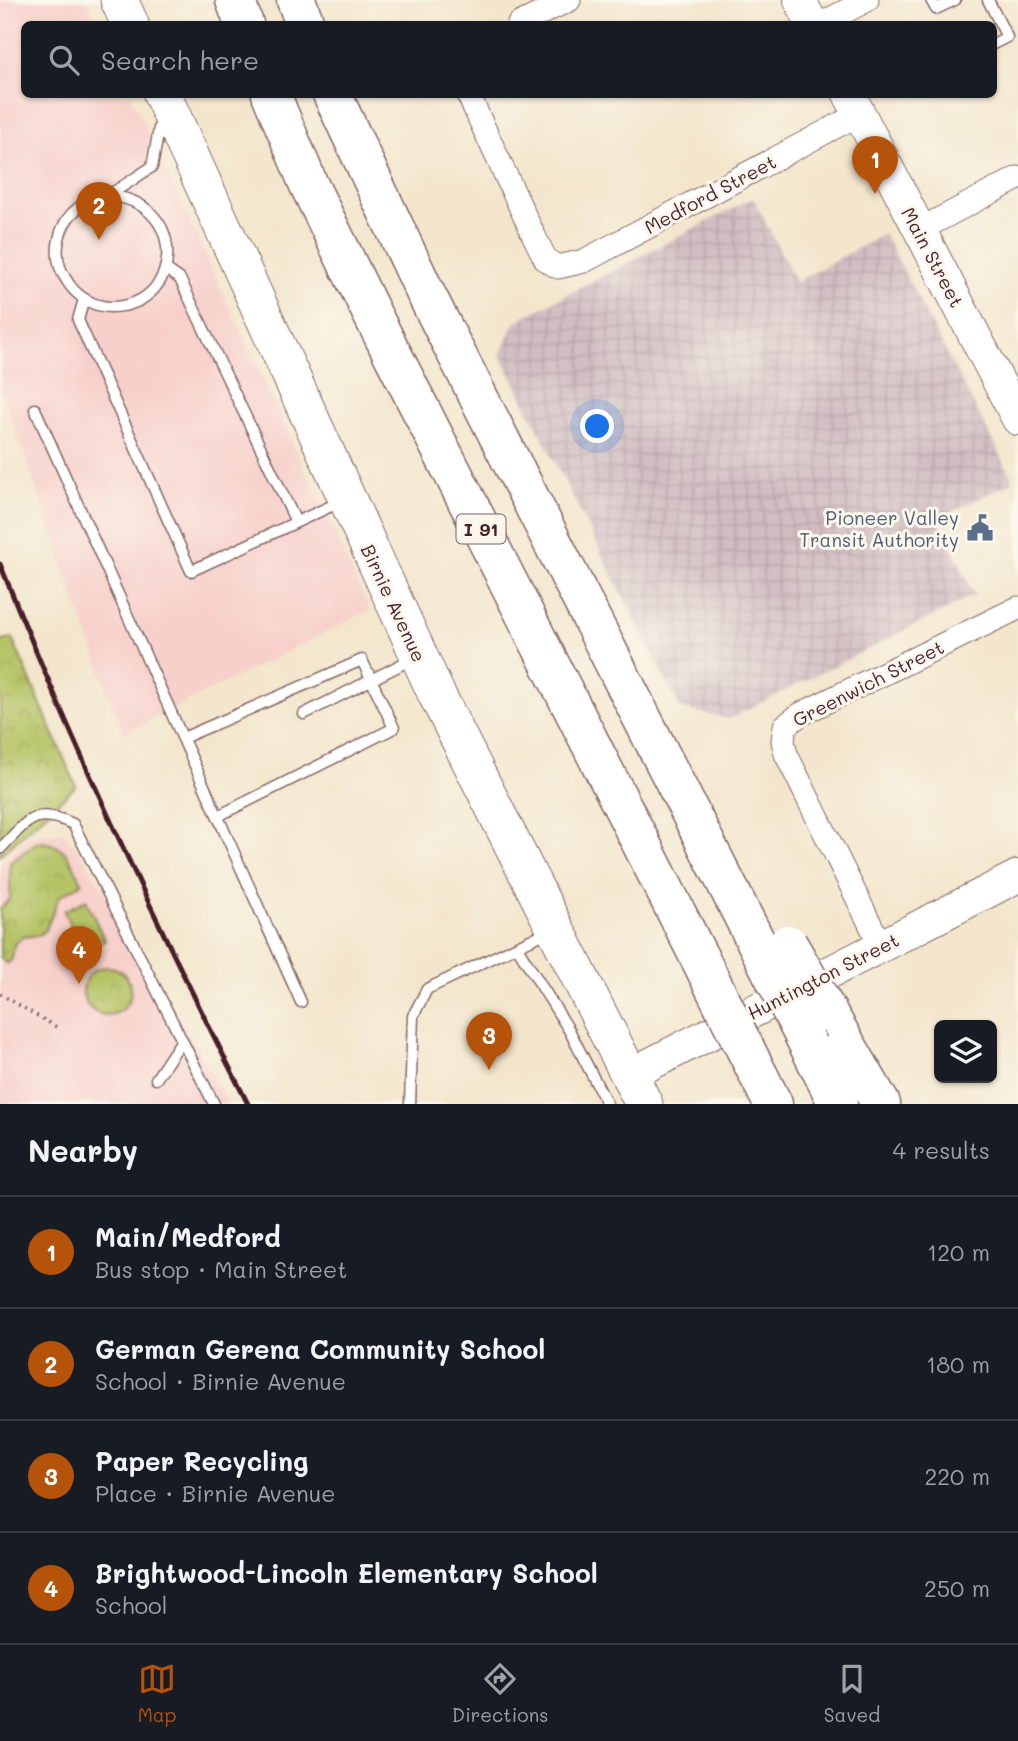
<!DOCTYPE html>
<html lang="en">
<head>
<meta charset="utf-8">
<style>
  body { margin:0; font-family:Mali,sans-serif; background:#20242c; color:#f1f3f6 }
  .controls { position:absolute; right:21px; bottom:21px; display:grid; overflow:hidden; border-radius:10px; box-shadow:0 2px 5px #0004 }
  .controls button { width:63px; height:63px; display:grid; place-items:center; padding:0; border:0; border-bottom:2px solid #363941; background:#171b24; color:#f1f3f6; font:35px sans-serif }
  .you { position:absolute; left:598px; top:427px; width:24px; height:24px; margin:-18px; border:5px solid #fff; border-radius:50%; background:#1a73e8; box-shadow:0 0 0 10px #1a73e833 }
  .badge { display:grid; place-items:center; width:46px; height:46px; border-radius:50%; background:#b45309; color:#fff; font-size:23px; font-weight:700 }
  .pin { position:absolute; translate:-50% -58px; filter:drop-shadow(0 2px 4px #0008) }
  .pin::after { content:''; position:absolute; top:37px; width:24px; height:21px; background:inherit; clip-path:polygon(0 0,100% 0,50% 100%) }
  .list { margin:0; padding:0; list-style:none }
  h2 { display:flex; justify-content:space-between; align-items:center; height:91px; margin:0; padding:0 28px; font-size:30px }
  h2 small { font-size:23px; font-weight:400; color:#9ea1a6 }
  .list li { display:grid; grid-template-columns:46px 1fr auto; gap:21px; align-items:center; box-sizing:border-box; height:112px; padding:0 28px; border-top:2px solid #363941 }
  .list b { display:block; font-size:26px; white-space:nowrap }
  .list p { margin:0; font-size:23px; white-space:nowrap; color:#9ea1a6 }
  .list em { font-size:23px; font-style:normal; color:#9ea1a6 }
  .icon { flex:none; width:38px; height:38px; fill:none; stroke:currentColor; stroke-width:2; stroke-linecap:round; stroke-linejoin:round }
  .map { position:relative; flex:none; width:1018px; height:1104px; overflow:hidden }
  .search { position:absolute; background:#171b24; box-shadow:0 2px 5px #0004; left:21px; right:21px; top:21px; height:77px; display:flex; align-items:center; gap:18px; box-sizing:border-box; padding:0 24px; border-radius:10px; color:#9ea1a6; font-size:26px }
  .sheet { height:539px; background:#171b24 }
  nav { display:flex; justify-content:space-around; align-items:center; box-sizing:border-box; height:98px; border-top:2px solid #363941; background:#171b24; font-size:19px; color:#9ea1a6 }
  nav a { display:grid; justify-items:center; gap:4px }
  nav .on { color:#b45309 }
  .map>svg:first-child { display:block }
  .built { fill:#f7d0cb }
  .industrial { fill:url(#industrial-grid) }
  .park { fill:url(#park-crowns); stroke:#807248; stroke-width:2 }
  .garden { fill:#b6c466; stroke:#807248; stroke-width:2 }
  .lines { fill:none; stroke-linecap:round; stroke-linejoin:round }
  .lane-casing { stroke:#856563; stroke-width:13 }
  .street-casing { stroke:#856563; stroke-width:25 }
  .secondary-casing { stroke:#856563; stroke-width:34 }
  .primary-casing { stroke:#856563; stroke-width:39 }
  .highway-casing { stroke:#856563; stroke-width:41 }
  .path { stroke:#856563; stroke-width:3.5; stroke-dasharray:2 5; stroke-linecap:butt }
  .lane { stroke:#fff; stroke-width:10 }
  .street { stroke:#fff; stroke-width:23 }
  .secondary { stroke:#fff; stroke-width:32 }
  .primary { stroke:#fff; stroke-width:37 }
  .highway { stroke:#fff; stroke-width:38 }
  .rail { stroke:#4a1f2b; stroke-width:5 }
  .highway-bridge-casing { stroke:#856563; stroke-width:41; stroke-linecap:butt }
  .highway-bridge { stroke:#fff; stroke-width:38 }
  .labels { text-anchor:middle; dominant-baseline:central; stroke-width:6; stroke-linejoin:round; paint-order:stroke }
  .shield { fill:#fbf7ec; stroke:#7f6065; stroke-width:2 }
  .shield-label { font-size:18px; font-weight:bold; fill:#4a1f2b }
  .street-label { font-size:19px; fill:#4a1f2b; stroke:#fbf7ec }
  .service-label { font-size:19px; fill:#4e5e75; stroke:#fbf7ec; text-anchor:end }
</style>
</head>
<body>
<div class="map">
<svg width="1018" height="1104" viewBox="0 0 1018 1104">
  <defs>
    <pattern id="industrial-grid" width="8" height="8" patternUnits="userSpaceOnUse" patternTransform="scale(1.75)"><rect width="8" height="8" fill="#d2bec2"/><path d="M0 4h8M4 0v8" fill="none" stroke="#b6a3a7"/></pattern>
    <pattern id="park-crowns" width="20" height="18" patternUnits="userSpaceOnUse" patternTransform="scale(1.75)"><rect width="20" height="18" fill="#b6c466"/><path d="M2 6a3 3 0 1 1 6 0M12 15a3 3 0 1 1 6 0" fill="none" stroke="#9ea859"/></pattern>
  </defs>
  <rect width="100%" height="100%" fill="#fbf7ec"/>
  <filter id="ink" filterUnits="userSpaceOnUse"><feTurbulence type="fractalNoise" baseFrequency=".0143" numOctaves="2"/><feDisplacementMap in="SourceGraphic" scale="14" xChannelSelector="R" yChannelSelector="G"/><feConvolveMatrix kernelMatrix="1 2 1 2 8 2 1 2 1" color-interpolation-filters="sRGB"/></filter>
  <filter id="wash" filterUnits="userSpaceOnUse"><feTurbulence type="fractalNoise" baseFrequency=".00686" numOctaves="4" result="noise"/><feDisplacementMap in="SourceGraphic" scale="28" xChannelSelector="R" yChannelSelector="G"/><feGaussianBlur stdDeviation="1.57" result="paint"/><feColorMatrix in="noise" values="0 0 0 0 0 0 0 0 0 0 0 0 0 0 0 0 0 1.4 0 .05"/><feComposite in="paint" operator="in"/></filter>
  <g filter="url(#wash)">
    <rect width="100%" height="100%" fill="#f3e6cc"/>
    <g class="built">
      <polygon points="0,0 87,0 98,24 24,24 24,94 131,95 370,610 123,734 0,386"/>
      <polygon points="62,832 81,853 229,1104 0,1104 0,865 27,837"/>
    </g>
    <polygon class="industrial" points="753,198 796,282 884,234 1014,481 937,519 975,595 729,719 680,708 500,354 516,321"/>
    <g class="park">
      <polygon points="12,638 76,786 0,855 0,642"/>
      <path d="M37 842C66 842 71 860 82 883L59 897 46 929 39 935 23 937 14 944 12 959 7 964 0 957V909L10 899V863Z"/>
      <circle cx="107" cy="991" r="24"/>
    </g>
    <polygon class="garden" points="86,900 105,941 82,951 64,911"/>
  </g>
  <g filter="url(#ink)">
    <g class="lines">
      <g class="lane-casing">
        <g id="lane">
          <polyline points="931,0 936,9 955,0"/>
          <polyline points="988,0 1007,37 993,44"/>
          <path d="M105 196C187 197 187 306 111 307 93 307 76 296 67 281 49 255 58 218 86 203 92 199 100 199 106 196 122 188 137 176 152 167L161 118"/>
          <polyline points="166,269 180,279 296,522"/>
          <polyline points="84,299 78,320 191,571 342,501"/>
          <polyline points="35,409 301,1002"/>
          <polyline points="304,714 414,658"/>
          <polyline points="183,738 362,660 394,728 218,816"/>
          <path d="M0 849C28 821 33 806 73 824L214 1104"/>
          <polyline points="517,947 569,1030 607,1104"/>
          <polyline points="156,1079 182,1040"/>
          <polyline points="410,1104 413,1016 427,989 551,930"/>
        </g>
      </g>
      <g class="street-casing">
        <g id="street">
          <polyline points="519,24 569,0"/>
          <polyline points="821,24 867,0"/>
          <polyline points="468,94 533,234 546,260 558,267 584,261 859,114"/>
          <polyline points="919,230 1018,178"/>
          <polyline points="881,946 786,754 783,741 785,726 801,714 1018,608"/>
        </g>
      </g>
      <g class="secondary-casing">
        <g id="secondary">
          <polyline points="800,0 812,24"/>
          <polyline points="849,94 1018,419"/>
          <polyline points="629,1075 1018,876"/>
        </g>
      </g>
      <g class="primary-casing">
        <g id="primary">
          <polyline points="119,0 130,24"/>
          <polyline points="162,94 436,693 644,1104"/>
        </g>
      </g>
      <g class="highway-casing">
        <g id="highway">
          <polyline points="235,0 244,24"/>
          <polyline points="296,0 305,24"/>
          <polyline points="271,94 308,183 373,316 700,959"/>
          <polyline points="332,94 425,292 751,932"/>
          <polyline points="828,1013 881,1104"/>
          <polyline points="809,1046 838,1104"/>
          <polyline points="759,1076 773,1104"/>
        </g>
      </g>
      <g class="path">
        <polyline points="868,512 870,517"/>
        <polyline points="0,994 58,1028"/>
      </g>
      <use href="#lane" class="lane"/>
      <use href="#street" class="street"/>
      <use href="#secondary" class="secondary"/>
      <use href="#primary" class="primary"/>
      <use href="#highway" class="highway"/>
      <path class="rail" d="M0 564C74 748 158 928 248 1104"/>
      <g class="highway-bridge-casing">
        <g id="highway-bridge">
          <polyline points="751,932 809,1046"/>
          <polyline points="788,944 828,1013"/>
          <polyline points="700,959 759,1076"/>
        </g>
      </g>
      <use href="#highway-bridge" class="highway-bridge"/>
    </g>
  </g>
  <defs>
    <g id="civic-bare" transform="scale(2.1)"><path d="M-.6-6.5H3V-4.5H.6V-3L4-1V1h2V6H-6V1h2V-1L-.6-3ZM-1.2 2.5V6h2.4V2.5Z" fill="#5c6f8a" stroke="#fbf7ec" stroke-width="2.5" paint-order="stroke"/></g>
  </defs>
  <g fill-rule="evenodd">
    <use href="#civic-bare" x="980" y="528"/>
  </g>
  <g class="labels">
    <rect class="shield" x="456.5" y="514.5" width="49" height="29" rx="5"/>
    <g class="shield-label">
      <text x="481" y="529">I 91</text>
    </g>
    <g class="street-label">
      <text transform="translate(710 194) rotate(-28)">Medford Street</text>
      <text transform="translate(933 257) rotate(62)">Main Street</text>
      <text transform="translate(394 603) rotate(65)">Birnie Avenue</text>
      <text transform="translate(868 683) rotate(-27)">Greenwich Street</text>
      <text transform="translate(823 976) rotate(-27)">Huntington Street</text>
    </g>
    <g class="service-label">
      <text x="959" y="517">Pioneer Valley<tspan x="959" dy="22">Transit Authority</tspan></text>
    </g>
  </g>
</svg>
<div class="controls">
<button><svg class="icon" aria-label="layers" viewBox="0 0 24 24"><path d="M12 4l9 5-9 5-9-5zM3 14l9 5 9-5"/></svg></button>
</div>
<div class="you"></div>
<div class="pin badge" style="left:875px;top:194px">1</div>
<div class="pin badge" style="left:99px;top:240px">2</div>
<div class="pin badge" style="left:489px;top:1070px">3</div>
<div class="pin badge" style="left:79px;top:984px">4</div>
<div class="search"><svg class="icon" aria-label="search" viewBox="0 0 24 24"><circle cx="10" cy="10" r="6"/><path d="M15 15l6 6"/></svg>Search here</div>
</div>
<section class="sheet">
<h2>Nearby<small>4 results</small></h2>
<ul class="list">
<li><span class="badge">1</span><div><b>Main/Medford</b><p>Bus stop · Main Street</p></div><em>120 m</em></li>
<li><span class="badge">2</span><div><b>German Gerena Community School</b><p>School · Birnie Avenue</p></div><em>180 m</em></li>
<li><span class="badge">3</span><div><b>Paper Recycling</b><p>Place · Birnie Avenue</p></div><em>220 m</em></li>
<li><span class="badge">4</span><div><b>Brightwood-Lincoln Elementary School</b><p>School</p></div><em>250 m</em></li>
</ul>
</section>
<nav>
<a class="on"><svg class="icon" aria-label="map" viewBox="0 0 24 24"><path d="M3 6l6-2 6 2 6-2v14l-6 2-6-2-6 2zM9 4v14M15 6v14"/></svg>Map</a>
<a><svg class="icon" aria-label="directions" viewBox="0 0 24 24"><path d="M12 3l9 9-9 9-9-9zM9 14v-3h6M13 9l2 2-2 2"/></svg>Directions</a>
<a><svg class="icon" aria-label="saved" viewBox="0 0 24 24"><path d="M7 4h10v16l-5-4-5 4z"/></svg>Saved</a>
</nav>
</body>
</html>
